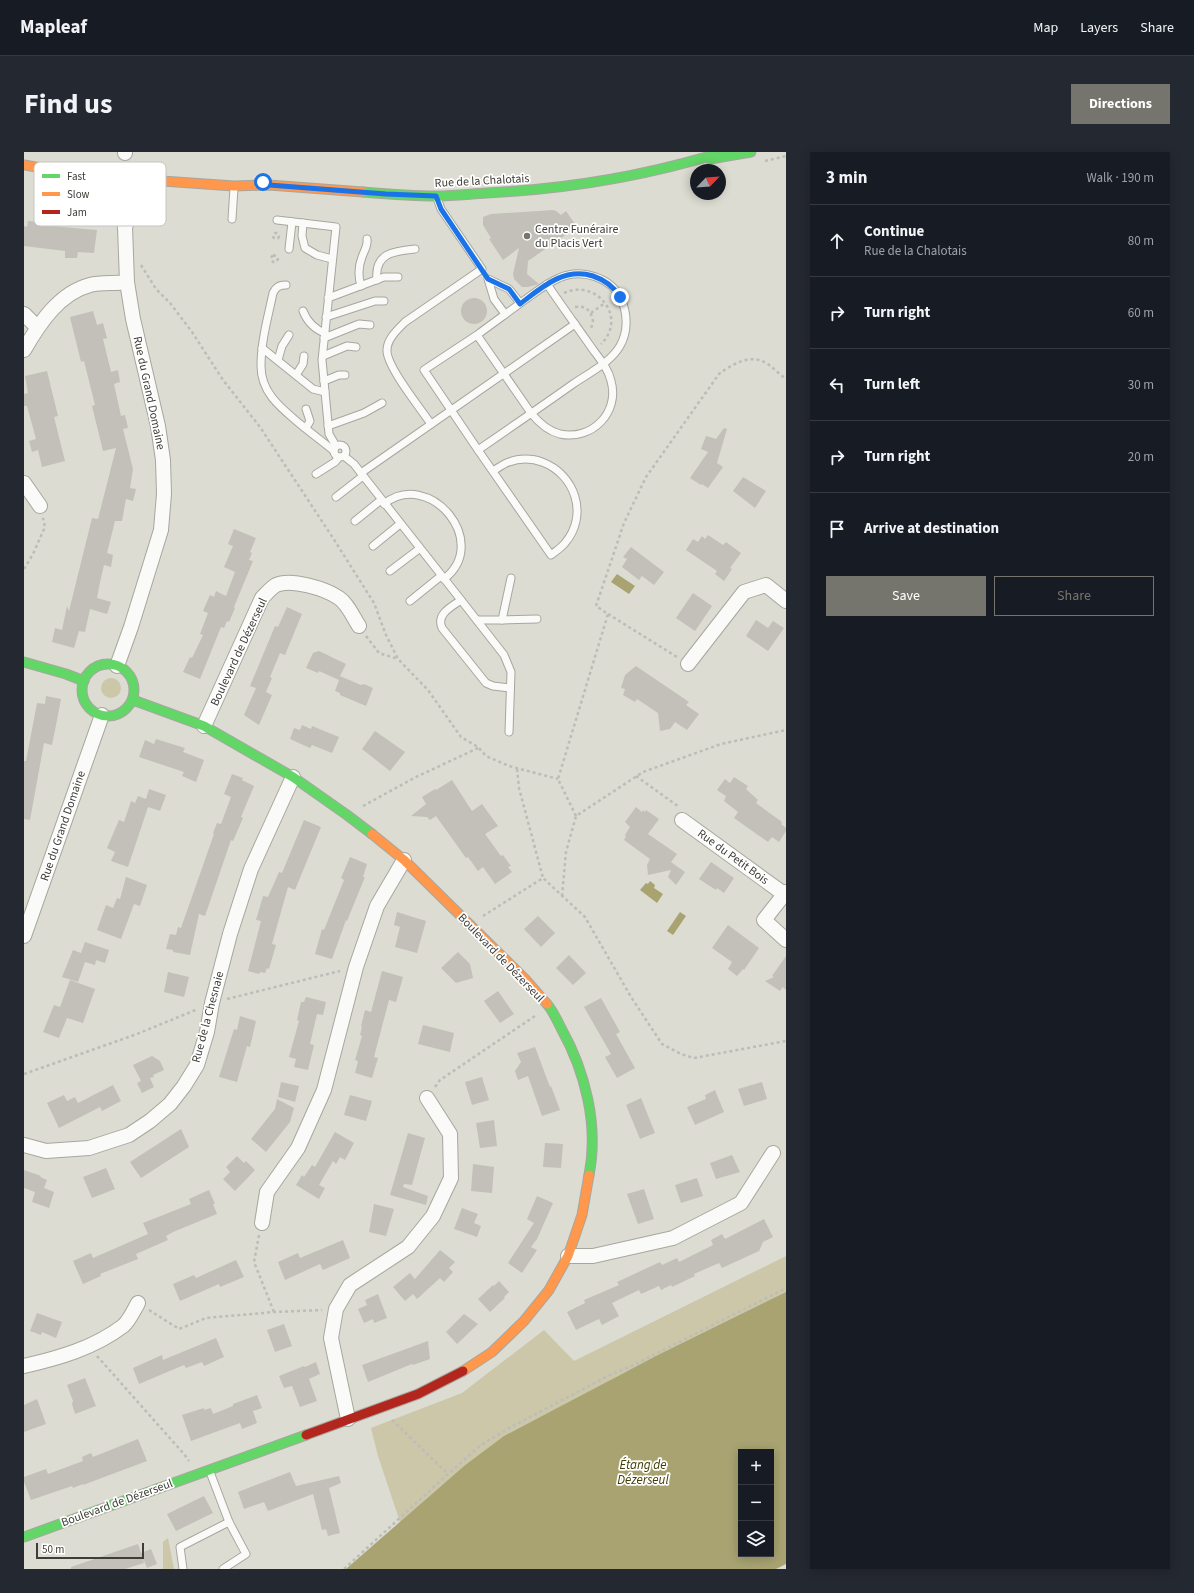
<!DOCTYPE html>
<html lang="en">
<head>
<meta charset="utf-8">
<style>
  body { margin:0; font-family:"Source Sans 3",sans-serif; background:#242831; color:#f1f3f6 }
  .controls { position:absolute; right:12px; bottom:12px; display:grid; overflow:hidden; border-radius:0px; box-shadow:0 2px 10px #0003 }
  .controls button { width:36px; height:36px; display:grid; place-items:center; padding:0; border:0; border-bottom:1px solid #363941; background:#171b24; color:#f1f3f6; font:20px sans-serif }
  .compass { position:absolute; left:666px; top:12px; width:36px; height:36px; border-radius:50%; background:#171b24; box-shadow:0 2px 10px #0003; rotate:65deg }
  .scale { position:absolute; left:12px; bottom:10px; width:108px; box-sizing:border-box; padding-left:4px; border:2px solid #3e3d37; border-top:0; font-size:11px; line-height:14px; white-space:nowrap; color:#3e3d37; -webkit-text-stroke:3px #fff; paint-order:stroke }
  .stop { position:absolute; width:12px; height:12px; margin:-9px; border:3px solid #1a73e8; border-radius:50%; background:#fff }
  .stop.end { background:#1a73e8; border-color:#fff; box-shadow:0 1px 4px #0008 }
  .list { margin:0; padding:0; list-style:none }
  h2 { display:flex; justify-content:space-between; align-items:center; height:52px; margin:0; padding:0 16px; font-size:17px }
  h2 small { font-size:13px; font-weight:400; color:#9ea1a6 }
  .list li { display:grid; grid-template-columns:26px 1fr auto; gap:12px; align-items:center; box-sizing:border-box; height:72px; padding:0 16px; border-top:1px solid #363941 }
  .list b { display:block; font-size:15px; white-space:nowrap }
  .list p { margin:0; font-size:13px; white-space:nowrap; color:#9ea1a6 }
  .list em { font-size:13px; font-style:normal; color:#9ea1a6 }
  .actions { display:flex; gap:8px; padding:12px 16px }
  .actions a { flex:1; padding:9px 0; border:1px solid #76756d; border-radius:0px; text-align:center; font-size:14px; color:#76756d }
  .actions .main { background:#76756d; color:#fff }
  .icon { flex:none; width:22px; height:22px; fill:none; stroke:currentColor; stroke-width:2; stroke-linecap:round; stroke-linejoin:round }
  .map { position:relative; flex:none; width:762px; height:1417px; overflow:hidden; border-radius:0px }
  header { display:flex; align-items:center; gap:24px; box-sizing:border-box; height:56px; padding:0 20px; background:#171b24; border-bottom:1px solid #363941 }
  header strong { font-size:19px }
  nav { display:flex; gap:22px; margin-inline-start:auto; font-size:14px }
  .intro { display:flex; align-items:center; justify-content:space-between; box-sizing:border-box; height:96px; padding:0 24px }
  h1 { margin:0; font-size:28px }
  .button { padding:10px 18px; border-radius:0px; background:#76756d; color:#fff; font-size:14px; font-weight:700 }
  main { display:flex; gap:24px; padding:0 24px }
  aside { flex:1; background:#171b24; border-radius:0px; box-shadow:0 2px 10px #0003 }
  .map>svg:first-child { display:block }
  .green { fill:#cbc7a8 }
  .water { fill:#a8a371; fill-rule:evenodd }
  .building { fill:#c2c0b9 }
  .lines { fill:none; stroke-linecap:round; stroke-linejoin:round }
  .lane-casing { stroke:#a7a79f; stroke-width:9 }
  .street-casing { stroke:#a7a79f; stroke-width:16 }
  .fast-casing { stroke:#a7a79f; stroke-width:11 }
  .slow-casing { stroke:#a7a79f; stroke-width:11 }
  .jam-casing { stroke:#a7a79f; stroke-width:11 }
  .path { stroke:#bcbcb9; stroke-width:2.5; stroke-dasharray:3 3; stroke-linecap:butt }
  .lane { stroke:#fafaf8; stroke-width:7 }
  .street { stroke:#fafaf8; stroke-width:14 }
  .fast { stroke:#63d668; stroke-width:9 }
  .slow { stroke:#ff974d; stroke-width:9 }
  .jam { stroke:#b3261e; stroke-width:9 }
  .route { stroke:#1a73e8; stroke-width:5 }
  .poi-dot { fill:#76756d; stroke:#fff; stroke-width:1.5 }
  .labels { text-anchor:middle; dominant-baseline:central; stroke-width:3.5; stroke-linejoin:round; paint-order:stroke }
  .street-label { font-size:12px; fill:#3e3d37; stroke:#fff }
  .poi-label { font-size:12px; fill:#3e3d37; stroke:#fff; text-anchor:start }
  .water-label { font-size:13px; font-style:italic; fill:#433d05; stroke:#fff }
  .key { fill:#fff; stroke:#c5c5c3; stroke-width:1 }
  .key-label { font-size:11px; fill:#3e3d37 }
</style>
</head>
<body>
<header>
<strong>Mapleaf</strong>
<nav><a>Map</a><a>Layers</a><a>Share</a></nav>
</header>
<div class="intro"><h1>Find us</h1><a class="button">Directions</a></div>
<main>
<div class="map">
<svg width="762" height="1417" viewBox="0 0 762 1417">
  <rect width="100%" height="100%" fill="#dddcd2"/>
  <g class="green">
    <circle cx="87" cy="536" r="10"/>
    <polygon points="762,1104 762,1140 592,1225 440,1314 376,1370 354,1304 347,1276 438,1241 520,1178 550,1209"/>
    <polygon points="144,1386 150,1417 139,1417 139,1390"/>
  </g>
  <g class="water">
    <polygon points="593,422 611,434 605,442 587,430"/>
    <polygon points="626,729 631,733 630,736 639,742 633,751 616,738 622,731 624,732"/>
    <polygon points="656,760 662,764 649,783 643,779"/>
    <path d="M762 1140V1412L752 1417H322L440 1314 480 1284 632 1204ZM717 1300H747V1402H717Z"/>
  </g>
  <g class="building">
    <polygon points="529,58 532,59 537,63 542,59 553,75 504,109 503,122 515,132 504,135 498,135 490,127 489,122 495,96 479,108 465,87 467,86 459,73 459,65 467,62"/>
    <polygon points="4,69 27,71 27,74 73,78 70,101 54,100 53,106 41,106 41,99 0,94 0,74 3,75"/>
    <circle cx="450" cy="159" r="13"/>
    <polygon points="69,159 73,173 79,171 83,186 79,187 87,220 94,218 96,230 90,232 97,264 101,263 104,276 99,277 109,317 106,336 112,337 109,349 102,347 98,369 91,369 83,401 89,403 87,415 80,413 76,430 73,446 87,450 83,462 66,457 61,480 55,479 50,496 28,490 31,476 38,478 43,454 45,459 68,366 74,367 92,296 79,299 68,254 71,253 60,209 57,210 46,165"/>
    <polygon points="23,219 34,264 30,265 41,309 18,315 14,298 8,300 5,289 12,287 3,254 0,254 0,242 4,241 1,224"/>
    <polygon points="700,276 703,277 693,311 699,315 684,336 678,332 677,333 666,326 684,300 677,297 682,284 692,287"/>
    <polygon points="719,325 742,339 731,356 709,339"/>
    <polygon points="210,377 232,386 226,400 228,401 225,408 229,409 210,455 211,456 205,470 203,469 200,476 197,475 176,527 159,520 166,505 168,506 179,483 176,482 184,461 179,459 186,443 190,445 192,439 202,444 211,420 200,415 209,394 204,392"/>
    <polygon points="684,383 699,393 702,390 717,401 706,416 708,417 700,429 691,422 693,419 662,398 669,387 674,390 678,384 681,387"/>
    <polygon points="607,395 640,420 630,433 618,424 615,428 598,415 603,407 599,405"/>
    <polygon points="669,441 688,454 671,479 652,466"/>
    <polygon points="263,455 278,462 261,503 256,501 246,525 248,526 242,540 248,543 235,573 220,563 232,536 226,534 251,474 254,475"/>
    <polygon points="732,468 744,476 749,469 760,476 744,499 722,484"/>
    <polygon points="295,499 322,512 316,524 337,533 340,532 349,536 342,554 316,543 316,541 311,539 315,528 295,519 294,521 282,516 289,501"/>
    <polygon points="612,514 665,550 662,553 675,562 663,578 651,570 646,577 636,579 634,561 613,547 611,550 599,543 601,537 597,536 601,523"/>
    <polygon points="22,544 37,547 34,563 28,593 20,591 6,668 0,667 0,609 2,609 6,588 13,551 21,552"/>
    <polygon points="278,573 287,577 288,574 315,585 308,601 288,593 286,596 266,587 270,576 276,578"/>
    <polygon points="351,579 381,600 366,619 338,597"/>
    <polygon points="132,587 161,596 159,600 180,608 172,630 158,624 160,620 115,605 121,588 130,592"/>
    <polygon points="208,622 219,626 218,628 230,634 217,665 219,666 209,689 207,688 181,764 175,762 166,803 149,800 149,798 142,797 146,782 152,783 154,775 157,776 190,682 189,681 193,671 197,672 207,645 200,642"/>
    <polygon points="710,625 724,634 722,637 734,648 732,651 758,670 757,672 762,676 762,679 755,690 748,685 744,690 710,666 714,660 700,649 702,644 693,638 701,627 706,631"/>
    <polygon points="428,628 448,659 458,652 474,674 461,682 477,704 479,703 487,714 484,715 488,720 471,732 459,715 454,719 444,705 442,706 412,664 406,668 403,665 387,664 402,652 398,645 411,637 412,638"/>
    <polygon points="125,637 142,643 136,659 124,655 104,715 87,709 91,700 83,696 95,668 100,670 107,649 111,651 114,644 122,647"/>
    <polygon points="612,655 618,660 619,658 621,660 622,658 635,667 624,682 653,702 647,710 661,720 652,733 644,725 647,718 624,723 623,713 626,707 600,688 602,684 601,683 606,675 601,670"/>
    <polygon points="280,668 297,675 271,738 264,735 248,792 252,793 245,817 243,816 241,821 236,820 235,822 224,819 237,769 232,768 239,744 244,745 255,720 258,721"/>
    <polygon points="326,705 343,712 339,725 341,725 323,769 322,768 308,807 291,802 298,777 300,778 320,728 317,726"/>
    <polygon points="687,710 710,726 700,741 693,736 692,738 675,727"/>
    <polygon points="102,725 123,733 116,754 110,752 97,787 73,778 82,753 89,756 93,746 96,747"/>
    <polygon points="373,760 402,769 393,801 371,795 376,775 370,773"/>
    <polygon points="514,764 531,781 517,795 500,777"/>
    <polygon points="704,773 735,796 720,818 719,817 713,824 704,817 708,810 688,796"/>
    <polygon points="61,790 85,798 81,811 72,808 71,813 61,810 54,830 38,825 49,798 57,801"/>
    <polygon points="434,800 446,812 449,826 432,831 417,816"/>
    <polygon points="545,803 562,821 549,833 532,816"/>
    <polygon points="762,804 762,838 759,835 756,839 741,829 750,825 748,824"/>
    <polygon points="358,819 379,825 372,850 365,848 350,905 354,906 348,926 331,921 334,909 331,908 338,884 336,883 338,875 337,874 341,858 347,860"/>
    <polygon points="144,820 165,825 160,845 140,840"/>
    <polygon points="46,828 71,837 59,871 43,866 35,886 19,880 30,853 36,855"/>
    <polygon points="474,839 490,862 476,871 460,849"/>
    <polygon points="282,845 302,850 299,863 293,862 286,892 290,893 284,918 270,915 272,907 265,905 275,869 273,868 277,850 280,850"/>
    <polygon points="577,846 596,880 592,882 611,916 593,926 581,905 587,902 560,855"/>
    <polygon points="216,864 232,869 226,895 223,894 213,930 195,925 210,877 213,878"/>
    <polygon points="399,873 430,881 426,900 394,892"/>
    <polygon points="511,895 526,935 527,934 536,958 518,964 504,924 494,928 491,919 497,910 493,901"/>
    <polygon points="128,904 136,909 140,918 129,923 130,925 126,926 130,935 118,941 113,931 117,929 109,913"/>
    <polygon points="458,925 465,948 448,953 441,930"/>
    <polygon points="257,930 275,934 271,950 254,945"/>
    <polygon points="738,930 743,947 720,954 714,937"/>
    <polygon points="89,933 97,949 78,959 76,955 35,976 23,951 40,943 43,949 51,945 54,951"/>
    <polygon points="691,938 700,960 671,973 663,955 682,947 681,943"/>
    <polygon points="326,943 348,949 342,969 320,963"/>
    <polygon points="617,946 631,981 616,987 602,953"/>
    <polygon points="253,947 270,956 266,970 242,1000 227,987 251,957"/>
    <polygon points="470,968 473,994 456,996 452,971"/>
    <polygon points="157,977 165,995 117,1026 106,1010"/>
    <polygon points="311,980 330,991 321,1008 316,1005 312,1012 309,1009 295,1033 301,1036 295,1047 272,1033 278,1023 280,1025 288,1013 291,1015"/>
    <polygon points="384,981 401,986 388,1033 380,1032 379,1035 404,1044 402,1053 366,1043"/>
    <polygon points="521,991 539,992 537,1016 519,1015"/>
    <polygon points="708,1003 716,1020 692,1027 686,1011"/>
    <polygon points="213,1004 220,1011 222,1009 231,1018 211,1039 199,1027 206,1020 202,1015"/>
    <polygon points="449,1012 470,1015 468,1041 447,1039"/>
    <polygon points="82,1016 91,1037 68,1046 59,1025"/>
    <polygon points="0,1018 17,1024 16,1025 23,1028 20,1036 30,1040 25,1056 8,1050 11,1040 0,1036"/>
    <polygon points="673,1026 679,1044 657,1051 651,1033"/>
    <polygon points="620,1037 630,1067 614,1072 603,1042"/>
    <polygon points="185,1038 191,1052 189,1052 193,1062 149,1080 142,1084 144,1088 112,1102 114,1107 76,1122 77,1124 59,1132 49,1109 67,1101 69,1106 124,1082 119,1071 167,1052 165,1047"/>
    <polygon points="513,1044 529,1051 513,1087 507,1095 513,1098 498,1121 484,1111 510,1071 503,1067"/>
    <polygon points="350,1052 370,1057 362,1084 345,1080"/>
    <polygon points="438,1056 454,1062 450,1071 457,1074 453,1085 430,1077"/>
    <polygon points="740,1067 749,1085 739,1090 735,1099 698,1116 695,1111 670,1122 671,1124 648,1135 647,1133 637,1138 635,1134 617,1142 615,1138 588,1151 595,1164 578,1173 575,1167 552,1178 543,1160 561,1151 560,1148 595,1133 593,1130 636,1110 638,1113 653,1106 655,1110 689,1093 687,1088 698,1082 701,1087"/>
    <polygon points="319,1088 326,1106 299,1118 296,1112 261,1128 254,1110 274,1101 276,1106"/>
    <polygon points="416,1098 431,1110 425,1116 429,1120 420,1130 416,1126 393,1147 389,1142 381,1149 369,1135 386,1121 391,1127"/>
    <polygon points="212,1108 220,1125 196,1135 195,1132 156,1149 149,1132 170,1123 172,1126"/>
    <polygon points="475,1129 485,1140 480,1145 481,1146 466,1160 454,1147 469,1133 470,1134"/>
    <polygon points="354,1142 363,1166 350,1171 349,1167 340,1171 334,1157 343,1153 341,1148"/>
    <polygon points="13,1161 38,1170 32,1186 18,1180 17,1183 6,1179"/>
    <polygon points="440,1162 454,1172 433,1192 422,1180"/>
    <polygon points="260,1172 268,1194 251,1200 243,1178"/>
    <polygon points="192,1186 200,1205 180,1214 178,1210 162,1216 160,1213 115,1232 109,1216 138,1203 139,1208"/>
    <polygon points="404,1189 406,1207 389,1213 388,1212 344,1230 338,1213"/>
    <polygon points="292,1210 296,1222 285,1227 293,1249 276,1255 268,1234 260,1236 255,1224 280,1214 281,1215"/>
    <polygon points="61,1226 72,1254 51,1262 48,1252 49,1249 43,1233"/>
    <polygon points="233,1243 238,1256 229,1259 233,1271 218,1277 216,1271 167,1289 158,1263 180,1256 180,1258 187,1256 189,1262 209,1254 209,1252"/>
    <polygon points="13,1247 22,1272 0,1280 0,1253"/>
    <polygon points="114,1287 123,1309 59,1333 59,1332 49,1336 48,1334 7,1348 0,1330 0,1325 22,1317 24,1322 59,1309 58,1305 67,1301 69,1305"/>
    <polygon points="266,1320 272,1334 315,1324 317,1331 305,1336 316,1381 304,1384 302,1377 298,1378 289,1342 244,1359 240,1350 220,1357 214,1340"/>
    <polygon points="180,1344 189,1361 152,1379 143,1362"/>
    <polygon points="114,1392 117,1401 127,1397 133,1412 123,1416 119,1406 120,1411 101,1417 47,1417 47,1415"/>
  </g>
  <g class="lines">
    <g class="lane-casing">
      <g id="lane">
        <polyline points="208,67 210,36"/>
        <polyline points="253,68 312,75 298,208 305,282 312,294"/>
        <polyline points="279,71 278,84 281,96 293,103 308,107"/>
        <polyline points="265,97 268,70"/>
        <path d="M353 128C350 101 370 99 391 97"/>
        <path d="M262 133C255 133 252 135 249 141 244 165 237 189 237 214 237 241 257 256 276 272 287 281 299 290 310 299"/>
        <path d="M337 134C334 124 334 115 338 105 340 99 344 94 343 87"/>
        <polyline points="304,146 360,125 374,125"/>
        <path d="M279 159C283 169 290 177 301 181"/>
        <polyline points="481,162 470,147 464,127 485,137 496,151"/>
        <polyline points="302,165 351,149 360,149"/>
        <path d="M453 183 400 218 454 298C486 276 518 254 549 232 565 221 586 211 596 194 604 180 604 162 597 147 587 125 557 116 535 126 523 131 512 140 502 147 486 159 469 171 453 183L507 261C515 271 524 279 536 282 568 289 596 260 587 229 584 215 573 204 565 192 551 172 537 153 523 132"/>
        <polyline points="300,186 335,172 346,173"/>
        <polyline points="238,196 289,237 301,240"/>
        <polyline points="299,204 323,194 332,195"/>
        <polyline points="254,208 258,194 265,183"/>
        <polyline points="272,223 279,212 280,204"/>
        <polyline points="300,229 315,223 321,223"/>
        <path d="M407 272C397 257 362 214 363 198 363 187 374 177 381 170L458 117 417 57 413 46"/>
        <polyline points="304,274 340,261 358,251"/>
        <polyline points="282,276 286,269 282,257"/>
        <circle cx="316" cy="299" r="6"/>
        <path d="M454 298 527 403C532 399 537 396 541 391 565 363 551 322 518 310 508 306 495 306 485 310 479 312 474 316 469 319"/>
        <polyline points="320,304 330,312 337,321"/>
        <polyline points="292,322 311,310 315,305"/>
        <polyline points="312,345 339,324"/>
        <path d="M360 352C405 316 468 390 420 427"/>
        <polyline points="331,369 357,348"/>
        <polyline points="349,394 376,372"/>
        <polyline points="366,419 395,397"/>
        <polyline points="437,448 480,503 487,520 485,580"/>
        <polyline points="386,449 417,424"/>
        <polyline points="453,468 478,468 487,426"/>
        <polyline points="478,468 513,467"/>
        <path d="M486 536 469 534 462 531 418 476C412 462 427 455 437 448L337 321 551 172"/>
        <polyline points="186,1320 205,1370 222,1402 199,1417"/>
        <polyline points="159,1417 156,1395 205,1370"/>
      </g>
    </g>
    <g class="street-casing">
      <g id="street">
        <polyline points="101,1 101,0"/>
        <polyline points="101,75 114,43 119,22"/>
        <polyline points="0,162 13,175"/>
        <path d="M0 198C15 172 35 141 66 133 78 130 91 132 103 130"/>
        <polyline points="0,331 16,354"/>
        <polyline points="664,512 720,440 742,433 762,449"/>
        <polyline points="93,514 107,475 137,378 140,342 139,308 134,274 109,167 103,130 101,75 95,50 94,20"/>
        <path d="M180 574 238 446C242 442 247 436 252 433 267 426 302 437 315 446 324 452 329 465 335 474"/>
        <polyline points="658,668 760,742"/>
        <polyline points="762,740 740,768 762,788"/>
        <polyline points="0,784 78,563"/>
        <polyline points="0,993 22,999 65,996 105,983 126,969 146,952 160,934 173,913 183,880 188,851 206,782 227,717 269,625"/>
        <polyline points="238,1071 243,1040 274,996 300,938 332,815 353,754 380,708"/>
        <polyline points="544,1104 569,1104 649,1086 717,1051 749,1001"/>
        <path d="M0 1214C35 1206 70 1196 99 1174 105 1169 110 1158 114 1151"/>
        <polyline points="324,1267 307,1186 312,1157 326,1133 384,1095 409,1064 427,1026 426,982 403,946"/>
      </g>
    </g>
    <g class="fast-casing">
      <g id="fast">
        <polyline points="686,7 727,0"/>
        <path d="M339 40C363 42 387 44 412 44 429 44 446 42 463 41 544 37 622 24 699 0"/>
        <polyline points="0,510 42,522 60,529"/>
        <circle cx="84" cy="538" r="26"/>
        <polyline points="109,548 180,574 269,625 323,663 348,682"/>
        <path d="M523 852C529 859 533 868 537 876 561 919 575 973 565 1023"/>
        <polyline points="0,1385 282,1283"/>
      </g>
    </g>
    <g class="slow-casing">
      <g id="slow">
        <polyline points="0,13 104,31 138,29 210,34 245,33 339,40"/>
        <polyline points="348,682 380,708 502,828 523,852"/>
        <polyline points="439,1219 468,1200 500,1169 525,1138 544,1104 558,1063 565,1023"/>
      </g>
    </g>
    <g class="jam-casing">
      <polyline id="jam" points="282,1283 394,1242 439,1219"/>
    </g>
    <g class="path">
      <polyline points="741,9 762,4"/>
      <circle cx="252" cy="84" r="3"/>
      <polygon points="249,103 252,104 254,107 252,110 249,110 247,106"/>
      <polyline points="117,113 132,137 146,151 168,180 199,228 236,275 309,386 350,451 362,483 374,507 404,538 437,585 454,595 462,604 485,614 534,627"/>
      <path d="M540 141C573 126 604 166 577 192"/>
      <path d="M551 155C562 153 567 159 569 169L567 177"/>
      <polyline points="567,161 581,151"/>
      <polyline points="0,417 9,402 21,375 19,366"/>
      <polyline points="584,462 653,505"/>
      <polyline points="342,484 355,501 374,507"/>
      <polyline points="493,617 495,636 519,726"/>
      <polyline points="612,624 655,655"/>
      <polyline points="339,654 390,626 454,596"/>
      <path d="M552 664 534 627 584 462 572 454 600 371 622 325 695 222C707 213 726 201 742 211 749 215 755 222 762 227"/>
      <polyline points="538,744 542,700 552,664 619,620 697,592 762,578"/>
      <polyline points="459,764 519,726 561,765 607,845 638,892 657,902 670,906 762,889"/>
      <polyline points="203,847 316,819"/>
      <polyline points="0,922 113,882 174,857"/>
      <polyline points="411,935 416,928 511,864"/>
      <polyline points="235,1083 230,1110 250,1160"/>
      <polyline points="125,1158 155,1177 182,1166 250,1160 298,1158"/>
      <polyline points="73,1204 160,1302 165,1309"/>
      <polyline points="368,1268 424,1322"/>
      <polyline points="320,1417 424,1322 457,1293 487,1275 588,1222 610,1213 762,1136"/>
    </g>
    <use href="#lane" class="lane"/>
    <use href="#street" class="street"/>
    <use href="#fast" class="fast"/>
    <use href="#slow" class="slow"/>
    <use href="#jam" class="jam"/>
  </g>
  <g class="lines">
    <path class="route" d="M239 30 245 33 362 42 412 44 417 57 464 127 485 137 496 152C518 135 540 115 569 124 581 128 590 135 596 145"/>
  </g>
  <circle class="poi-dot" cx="503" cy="84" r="4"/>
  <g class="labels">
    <g class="street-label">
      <text transform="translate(458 29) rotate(-3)">Rue de la Chalotais</text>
      <text transform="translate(125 241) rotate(78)">Rue du Grand Domaine</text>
      <text transform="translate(215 500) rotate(-65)">Boulevard de Dézerseul</text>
      <text transform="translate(39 674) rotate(-71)">Rue du Grand Domaine</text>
      <text transform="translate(709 705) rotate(36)">Rue du Petit Bois</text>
      <text transform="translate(477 806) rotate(46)">Boulevard de Dézerseul</text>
      <text transform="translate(184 865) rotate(-75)">Rue de la Chesnaie</text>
      <text transform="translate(93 1351) rotate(-20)">Boulevard de Dézerseul</text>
    </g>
    <g class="poi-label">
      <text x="511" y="77">Centre Funéraire<tspan x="511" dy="14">du Placis Vert</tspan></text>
    </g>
    <g class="water-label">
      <text x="619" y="1313">Étang de<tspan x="619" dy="15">Dézerseul</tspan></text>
    </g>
  </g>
  <rect x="10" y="10" width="132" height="64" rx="6" class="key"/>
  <rect x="18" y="22" width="18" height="4" fill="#63d668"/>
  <rect x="18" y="40" width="18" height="4" fill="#ff974d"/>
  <rect x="18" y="58" width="18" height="4" fill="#b3261e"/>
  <g class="key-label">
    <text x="43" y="28">Fast</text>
    <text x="43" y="46">Slow</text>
    <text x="43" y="64">Jam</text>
  </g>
</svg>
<div class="controls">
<button>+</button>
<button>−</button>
<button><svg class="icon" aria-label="layers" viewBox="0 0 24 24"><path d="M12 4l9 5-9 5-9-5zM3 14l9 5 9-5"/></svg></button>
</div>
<svg class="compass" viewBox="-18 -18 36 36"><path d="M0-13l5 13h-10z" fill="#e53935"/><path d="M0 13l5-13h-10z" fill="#9ea1a6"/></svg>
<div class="scale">50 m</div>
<div class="stop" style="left:239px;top:30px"></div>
<div class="stop end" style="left:596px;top:145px"></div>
</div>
<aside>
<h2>3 min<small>Walk · 190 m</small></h2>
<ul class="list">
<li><svg class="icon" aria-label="ahead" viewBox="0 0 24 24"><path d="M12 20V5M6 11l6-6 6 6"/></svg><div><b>Continue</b><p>Rue de la Chalotais</p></div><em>80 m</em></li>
<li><svg class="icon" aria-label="right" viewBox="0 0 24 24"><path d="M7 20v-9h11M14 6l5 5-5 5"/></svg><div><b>Turn right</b></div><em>60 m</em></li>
<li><svg class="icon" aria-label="left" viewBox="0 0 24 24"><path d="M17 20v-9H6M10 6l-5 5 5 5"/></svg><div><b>Turn left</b></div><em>30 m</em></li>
<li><svg class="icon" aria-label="right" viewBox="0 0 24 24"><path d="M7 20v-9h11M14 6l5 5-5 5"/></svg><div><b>Turn right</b></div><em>20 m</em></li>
<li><svg class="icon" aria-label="arrive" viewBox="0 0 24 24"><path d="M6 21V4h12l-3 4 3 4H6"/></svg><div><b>Arrive at destination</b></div></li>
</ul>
<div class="actions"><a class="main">Save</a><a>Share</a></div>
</aside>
</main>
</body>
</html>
